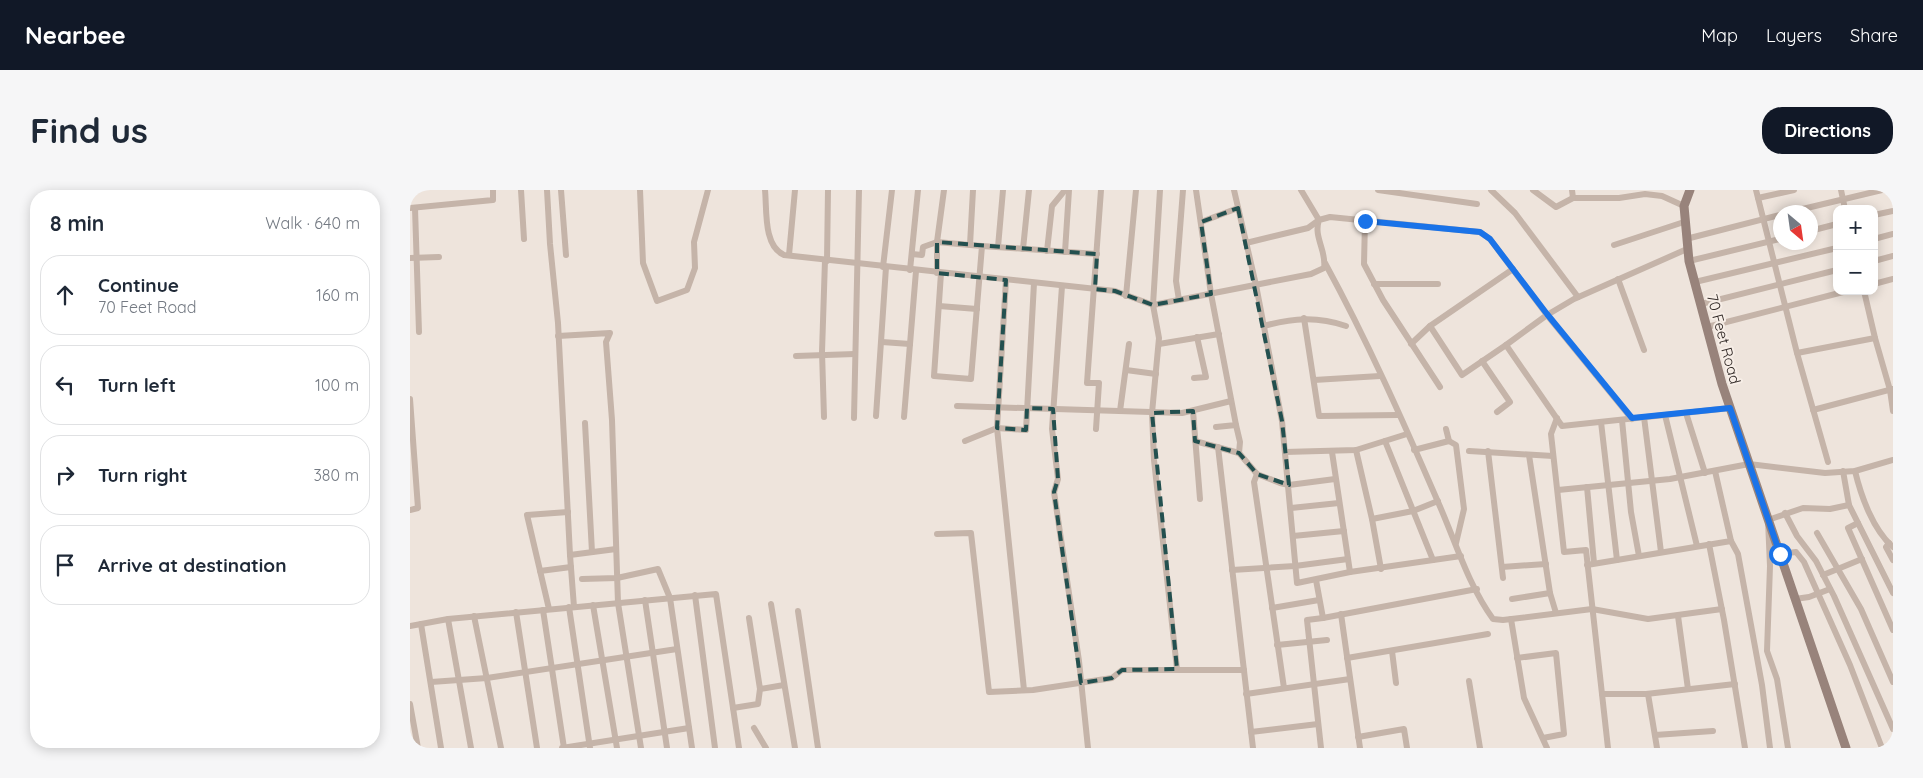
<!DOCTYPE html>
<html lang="en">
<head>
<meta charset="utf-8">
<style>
  body { margin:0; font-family:Quicksand,sans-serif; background:#f6f6f7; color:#1f2937 }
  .controls { position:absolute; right:15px; top:15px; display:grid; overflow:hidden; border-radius:10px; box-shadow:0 2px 12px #0003 }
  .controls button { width:45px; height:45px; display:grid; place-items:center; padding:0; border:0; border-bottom:1px solid #e0e1e3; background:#fff; color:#1f2937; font:25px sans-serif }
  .compass { position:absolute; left:1363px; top:15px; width:45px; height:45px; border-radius:50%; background:#fff; box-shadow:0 2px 12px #0003; rotate:151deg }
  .stop { position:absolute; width:15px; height:15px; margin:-11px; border:4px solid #1a73e8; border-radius:50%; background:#fff }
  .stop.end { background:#1a73e8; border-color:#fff; box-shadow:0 1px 5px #0008 }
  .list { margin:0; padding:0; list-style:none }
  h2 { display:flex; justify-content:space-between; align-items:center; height:65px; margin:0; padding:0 20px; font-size:21px }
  h2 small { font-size:16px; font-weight:400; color:#747a83 }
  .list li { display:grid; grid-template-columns:32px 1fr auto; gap:15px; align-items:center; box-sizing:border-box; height:80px; margin:0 10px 10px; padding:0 10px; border:1px solid #e0e1e3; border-radius:20px }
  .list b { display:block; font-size:19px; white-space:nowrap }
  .list p { margin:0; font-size:16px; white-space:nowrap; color:#747a83 }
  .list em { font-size:16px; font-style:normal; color:#747a83 }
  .icon { flex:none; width:28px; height:28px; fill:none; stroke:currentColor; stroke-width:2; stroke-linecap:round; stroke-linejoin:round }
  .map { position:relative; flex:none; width:1483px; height:558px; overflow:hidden; border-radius:20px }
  header { display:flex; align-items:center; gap:30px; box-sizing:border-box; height:70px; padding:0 25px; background:#111827; color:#fff }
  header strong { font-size:24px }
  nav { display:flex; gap:28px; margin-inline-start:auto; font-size:18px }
  .intro { display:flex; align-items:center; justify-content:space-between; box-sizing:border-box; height:120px; padding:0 30px }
  h1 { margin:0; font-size:35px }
  .button { padding:12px 22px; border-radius:20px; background:#111827; color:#fff; font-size:18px; font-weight:700 }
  main { display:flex; gap:30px; padding:0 30px }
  aside { flex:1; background:#fff; border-radius:20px; box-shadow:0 2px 12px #0003 }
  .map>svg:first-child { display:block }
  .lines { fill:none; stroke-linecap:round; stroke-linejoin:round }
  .street { stroke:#c5b4a9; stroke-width:6 }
  .secondary { stroke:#98837b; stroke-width:9 }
  .route { stroke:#1a73e8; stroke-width:6 }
  .marked { fill:none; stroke:#23504f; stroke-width:4; stroke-dasharray:10 6; stroke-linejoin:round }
  .labels { text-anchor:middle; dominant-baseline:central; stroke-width:4; stroke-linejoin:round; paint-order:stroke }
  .street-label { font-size:15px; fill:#332b28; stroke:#f7eee7 }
</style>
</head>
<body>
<header>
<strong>Nearbee</strong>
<nav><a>Map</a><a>Layers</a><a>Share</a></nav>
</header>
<div class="intro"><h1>Find us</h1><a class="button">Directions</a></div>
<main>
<aside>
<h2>8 min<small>Walk · 640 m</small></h2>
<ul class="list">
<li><svg class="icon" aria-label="ahead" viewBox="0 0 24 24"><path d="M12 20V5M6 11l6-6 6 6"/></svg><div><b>Continue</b><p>70 Feet Road</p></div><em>160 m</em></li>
<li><svg class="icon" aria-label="left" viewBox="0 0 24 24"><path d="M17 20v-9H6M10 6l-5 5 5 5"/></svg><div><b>Turn left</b></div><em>100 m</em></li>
<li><svg class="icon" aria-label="right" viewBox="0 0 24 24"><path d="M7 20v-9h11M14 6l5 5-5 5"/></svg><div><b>Turn right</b></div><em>380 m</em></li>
<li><svg class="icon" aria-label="arrive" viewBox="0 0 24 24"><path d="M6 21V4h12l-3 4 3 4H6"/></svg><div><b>Arrive at destination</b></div></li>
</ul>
</aside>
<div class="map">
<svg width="1483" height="558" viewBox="0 0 1483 558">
  <rect width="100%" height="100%" fill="#eee4dc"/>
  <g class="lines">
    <g class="street">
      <polyline points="111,0 114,49"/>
      <polyline points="137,0 140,54 148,133 160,365"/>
      <polyline points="151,0 156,65"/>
      <polyline points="230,0 233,73 247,111 277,100 285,78 284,52 298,0"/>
      <path d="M355 0C357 19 353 56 374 65L705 101 743 115 901 84 914 78C917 61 903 47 909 30L920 27 1070 42 1080 49 1137 125 1222 229"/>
      <polyline points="750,0 743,115 749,148 742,223 744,270 767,479"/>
      <polyline points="786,0 801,104 826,235 806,237"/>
      <polyline points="824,0 846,95 872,231 887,393 940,382 1051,366"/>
      <polyline points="968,0 1067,14"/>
      <polyline points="1081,0 1105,23 1168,107"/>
      <polyline points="1123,0 1146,17 1163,8 1209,8 1235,4 1252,6 1274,16"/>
      <polyline points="1162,0 1163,8"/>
      <polyline points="1346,0 1387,163 1418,272"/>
      <polyline points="1431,0 1435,19"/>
      <polyline points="1348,8 1384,0"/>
      <polyline points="0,18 83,10 83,0"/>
      <polyline points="5,18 9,142"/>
      <polyline points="1380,22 1472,0"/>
      <polyline points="1464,25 1483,21"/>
      <polyline points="955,31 954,74 973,110 1030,197"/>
      <polyline points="791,32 828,18"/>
      <polyline points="1400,41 1427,34"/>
      <polyline points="1276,49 1370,25"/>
      <polyline points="1464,49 1483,44"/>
      <polyline points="836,53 898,38 909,30 891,0"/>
      <polyline points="1204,55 1274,32"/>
      <polyline points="572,56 687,64"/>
      <polyline points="588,57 593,0"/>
      <polyline points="613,59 619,0"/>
      <polyline points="1277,59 1164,109 1137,125 1096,155 1152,236 1320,218"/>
      <polyline points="637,61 642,16 655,0"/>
      <polyline points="655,62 659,0"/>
      <polyline points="502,64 512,65 513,57 527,52 560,55"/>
      <polyline points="379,65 385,0"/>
      <polyline points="0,68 29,67"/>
      <polyline points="417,71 418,0"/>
      <polyline points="1279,71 1370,49"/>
      <polyline points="1464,71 1483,66"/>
      <path d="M915 73C957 150 993 231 1028 312 1045 350 1058 395 1083 429L1093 430 1182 419 1238 429 1312 419"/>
      <polyline points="473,77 482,0"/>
      <polyline points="500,80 508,0"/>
      <polyline points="527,83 527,52 534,0"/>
      <polyline points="531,83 524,186 561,189 572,56 560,55 563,0"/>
      <polyline points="1208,89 1234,160"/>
      <polyline points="596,90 587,238 614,500"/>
      <polyline points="1285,92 1427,58"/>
      <polyline points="964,94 1028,94"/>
      <polyline points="1464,94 1483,89"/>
      <polyline points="652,96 642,239 648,289 644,302 669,471 678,558"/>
      <polyline points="716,106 726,0"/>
      <polyline points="769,110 766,91 773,0"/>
      <polyline points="1291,114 1427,80"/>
      <polyline points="529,116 567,119"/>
      <polyline points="894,128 909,226 988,225"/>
      <path d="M854 136C883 128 907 126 936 136"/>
      <polyline points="1297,137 1437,101"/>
      <polyline points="148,146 200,143 196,152 202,230 208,413 231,558"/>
      <polyline points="1465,148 1480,200 1483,221"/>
      <polyline points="472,152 500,154"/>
      <polyline points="749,154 809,144"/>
      <polyline points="1001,154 1020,136"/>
      <polyline points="1096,155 1052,185 1020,136 1103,79"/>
      <polyline points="1387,163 1465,148 1454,101"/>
      <polyline points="386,166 445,164"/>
      <polyline points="1072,171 1100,212 1087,222"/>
      <polyline points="716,180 746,184"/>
      <polyline points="784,188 796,187 787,147"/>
      <polyline points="904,190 970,186"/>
      <polyline points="0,209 8,318 0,320"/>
      <polyline points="547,216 772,223 821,211"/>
      <polyline points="1403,220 1483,199"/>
      <polyline points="710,221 719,154"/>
      <polyline points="783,221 790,309"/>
      <polyline points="1276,223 1295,283"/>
      <polyline points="1255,225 1287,356"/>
      <polyline points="466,226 476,77"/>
      <polyline points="414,227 412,162 415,70"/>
      <polyline points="494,227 506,81"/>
      <polyline points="1234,227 1251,362"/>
      <polyline points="444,228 449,0"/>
      <polyline points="1147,228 1141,244 1154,362 1176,360 1198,558"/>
      <polyline points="1212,230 1221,322 1229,366"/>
      <polyline points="1191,232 1207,370"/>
      <polyline points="175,233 182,362"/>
      <polyline points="826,235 830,252 829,263"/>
      <polyline points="686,239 689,193 677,193 691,0"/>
      <polyline points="555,251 587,238 616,240 624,93"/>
      <polyline points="785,251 829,263 847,284 870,293 879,295 925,289"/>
      <polyline points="975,251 1023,370"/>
      <polyline points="1039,251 1046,255 1054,319 1046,353"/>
      <polyline points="808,257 843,558"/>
      <polyline points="946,260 962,329 1003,321 1028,311"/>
      <polyline points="1004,260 1039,251 1036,239"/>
      <polyline points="1059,261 1143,266"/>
      <polyline points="1078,261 1093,388"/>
      <polyline points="875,262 946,260 997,244"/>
      <polyline points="922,262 940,382"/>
      <polyline points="1433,281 1439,315 1483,403"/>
      <path d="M1445 281C1451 306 1463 340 1483 357"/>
      <polyline points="847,284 844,292 874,498"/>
      <polyline points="1177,297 1184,373"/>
      <polyline points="1148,300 1260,289 1339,274 1415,283 1445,281 1483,270"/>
      <polyline points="881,318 929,313"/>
      <polyline points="1375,323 1387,346 1406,371 1424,406 1483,539"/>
      <polyline points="962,329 971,379"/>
      <polyline points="1448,333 1438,338 1483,440"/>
      <polyline points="1407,343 1451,419 1483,492"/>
      <polyline points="527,344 561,343 579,502 623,500 702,488 712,480 834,480"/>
      <polyline points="883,346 934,341"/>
      <polyline points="1321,351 1328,364 1352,495 1360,558"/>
      <polyline points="1479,353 1476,357 1483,370"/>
      <polyline points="1299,354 1314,430 1335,558"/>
      <polyline points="1370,364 1386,362 1394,372 1440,475 1472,558"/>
      <polyline points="1177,375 1321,351 1305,281"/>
      <polyline points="1092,377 1136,374"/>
      <polyline points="822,380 885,376 938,369"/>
      <polyline points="130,381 161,377"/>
      <polyline points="1413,385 1452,369"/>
      <polyline points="172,389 207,388 248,379 260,408 282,558"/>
      <polyline points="906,390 913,428 1067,399"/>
      <polyline points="1140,403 1146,423"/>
      <polyline points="285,405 305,558"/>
      <polyline points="1102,409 1140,403 1119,265"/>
      <polyline points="1385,409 1399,407 1420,399"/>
      <polyline points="235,410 257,558"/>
      <polyline points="361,414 385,558"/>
      <polyline points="183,415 207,558"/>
      <polyline points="159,417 180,558"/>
      <polyline points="164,417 160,365 206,359"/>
      <polyline points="862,418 909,410"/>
      <polyline points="139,419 117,325 158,322"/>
      <polyline points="133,420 154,558"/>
      <polyline points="388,421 408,558"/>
      <polyline points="106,422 127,558"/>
      <polyline points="931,424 950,558"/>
      <polyline points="64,426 91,558"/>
      <polyline points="1268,426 1278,499"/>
      <polyline points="38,429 61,558"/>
      <polyline points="1101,429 1114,508 1137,558"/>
      <polyline points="11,434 31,558"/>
      <polyline points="0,436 38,429 306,404 329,558"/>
      <polyline points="867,455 917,450"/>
      <polyline points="982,461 986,493"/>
      <polyline points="937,468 1078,444"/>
      <polyline points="1107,468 1146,463 1154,544 1133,548"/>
      <polyline points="1059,491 1070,558"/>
      <polyline points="21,492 77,488 267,459"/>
      <polyline points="350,499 374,495"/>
      <polyline points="836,504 940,489"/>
      <polyline points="1192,504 1236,504 1325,494"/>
      <polyline points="1238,504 1247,558"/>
      <polyline points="0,514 8,558"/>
      <polyline points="323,518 348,514 350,499 339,428"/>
      <polyline points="344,538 356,558"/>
      <polyline points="841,542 908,534"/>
      <polyline points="1245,545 1303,541"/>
      <polyline points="948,547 994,539 997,558"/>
      <polyline points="152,558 279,538"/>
      <polyline points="911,558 897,430 913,428"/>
      <polyline points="1378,558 1367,489 1357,461 1360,376 1358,330 1393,318 1420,319 1439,315"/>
    </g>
    <polyline class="secondary" points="1280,0 1274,16 1279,71 1312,194 1436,558"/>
  </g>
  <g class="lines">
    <polyline class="route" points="955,31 1070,42 1080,49 1137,124 1222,228 1320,218 1370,364"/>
  </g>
  <path class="marked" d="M828 18 872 231 879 295 847 284 829 263 785 251 783 221 742 223 767 479 712 480 702 488 671 493 644 302 648 289 643 219 617 218 616 240 587 238 596 90 527 83V52L687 64 685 99 705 101 743 115 801 104 791 32Z"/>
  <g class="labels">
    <g class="street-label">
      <text transform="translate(1314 149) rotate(75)">70 Feet Road</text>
    </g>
  </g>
</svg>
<div class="controls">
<button>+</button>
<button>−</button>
</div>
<svg class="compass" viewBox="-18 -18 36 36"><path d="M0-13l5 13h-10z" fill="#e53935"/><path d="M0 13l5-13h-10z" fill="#747a83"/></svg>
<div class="stop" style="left:1370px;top:364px"></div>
<div class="stop end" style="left:955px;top:31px"></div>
</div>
</main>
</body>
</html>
